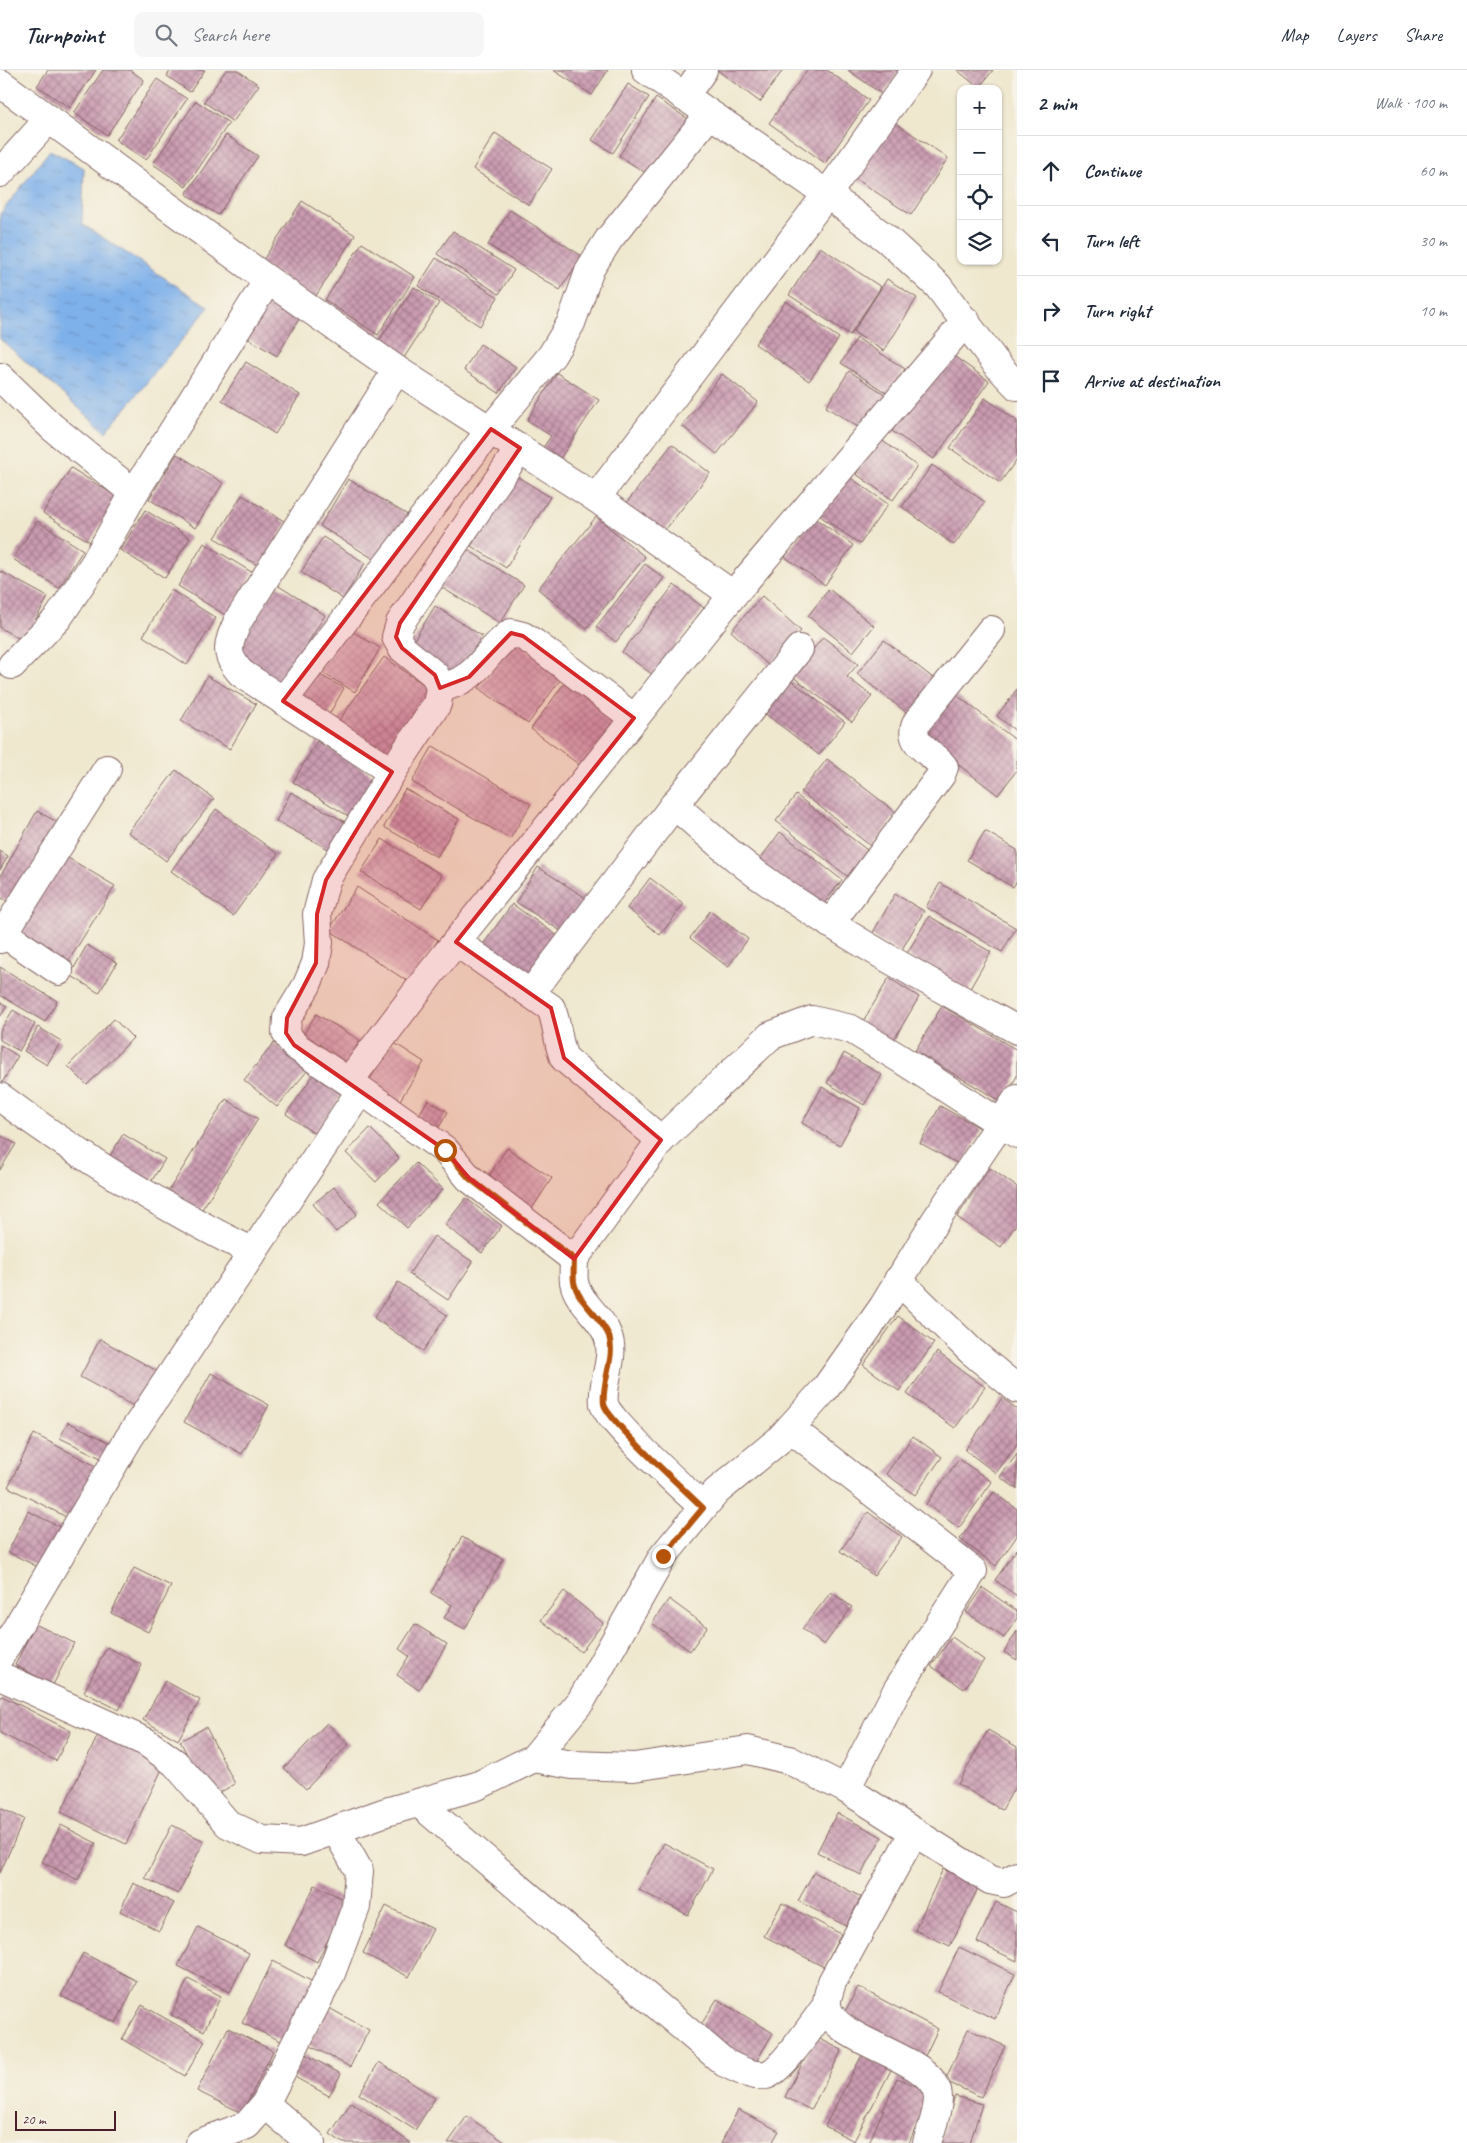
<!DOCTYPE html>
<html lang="en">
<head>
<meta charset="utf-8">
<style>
  body { margin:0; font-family:Caveat,sans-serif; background:#f6f6f7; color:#1f2937 }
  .controls { position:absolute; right:15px; top:15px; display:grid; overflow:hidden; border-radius:10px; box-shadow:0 1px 4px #0004 }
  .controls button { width:45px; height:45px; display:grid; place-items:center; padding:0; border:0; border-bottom:1px solid #e0e1e3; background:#fff; color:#1f2937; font:25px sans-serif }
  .scale { position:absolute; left:15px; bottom:12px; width:101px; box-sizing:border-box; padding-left:5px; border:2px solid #4a1f2b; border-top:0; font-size:14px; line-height:18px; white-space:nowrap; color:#4a1f2b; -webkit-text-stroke:4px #f7f3e8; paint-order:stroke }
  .stop { position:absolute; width:15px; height:15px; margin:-11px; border:4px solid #b45309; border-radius:50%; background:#fff }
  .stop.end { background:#b45309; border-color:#fff; box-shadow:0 1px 5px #0008 }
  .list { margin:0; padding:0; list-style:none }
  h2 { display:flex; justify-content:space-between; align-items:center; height:65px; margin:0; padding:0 20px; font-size:21px }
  h2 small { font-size:16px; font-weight:400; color:#747a83 }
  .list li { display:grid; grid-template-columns:32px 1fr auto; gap:15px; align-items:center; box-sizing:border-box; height:70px; padding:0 20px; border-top:1px solid #e0e1e3 }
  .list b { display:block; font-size:19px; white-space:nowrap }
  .list em { font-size:16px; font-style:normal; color:#747a83 }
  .icon { flex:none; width:28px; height:28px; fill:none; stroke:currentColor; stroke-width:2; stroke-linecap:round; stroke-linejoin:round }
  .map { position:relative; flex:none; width:1017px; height:2073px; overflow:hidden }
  header { display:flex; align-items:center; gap:30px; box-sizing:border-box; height:70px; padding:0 25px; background:#fff; border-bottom:1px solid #e0e1e3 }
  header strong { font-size:24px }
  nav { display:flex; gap:28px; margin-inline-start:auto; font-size:18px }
  .search { width:350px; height:45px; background:#f6f6f7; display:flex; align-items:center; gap:12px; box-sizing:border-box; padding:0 18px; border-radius:10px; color:#747a83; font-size:19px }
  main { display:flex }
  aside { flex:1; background:#fff }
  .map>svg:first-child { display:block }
  .water { fill:url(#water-ripples); stroke:#64688a }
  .building { fill:url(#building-cross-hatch) }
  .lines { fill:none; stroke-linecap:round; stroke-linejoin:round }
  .street-casing { stroke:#846564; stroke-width:30 }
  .street { stroke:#fff; stroke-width:28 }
  .route { stroke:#b45309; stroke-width:6 }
  .marked { fill:#d62828; fill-opacity:0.2; stroke:#d62828; stroke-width:4; stroke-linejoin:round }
</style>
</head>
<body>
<header>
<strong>Turnpoint</strong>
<div class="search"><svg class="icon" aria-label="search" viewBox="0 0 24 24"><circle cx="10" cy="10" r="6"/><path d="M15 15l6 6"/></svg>Search here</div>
<nav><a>Map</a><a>Layers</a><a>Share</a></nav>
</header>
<main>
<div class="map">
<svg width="1017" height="2073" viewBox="0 0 1017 2073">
  <defs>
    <pattern id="water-ripples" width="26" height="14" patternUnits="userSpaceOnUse" patternTransform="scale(1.25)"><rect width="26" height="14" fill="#7eb0ea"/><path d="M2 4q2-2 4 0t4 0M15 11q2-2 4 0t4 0" fill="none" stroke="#698fbe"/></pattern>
    <pattern id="building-cross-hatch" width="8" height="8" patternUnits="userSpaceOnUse" patternTransform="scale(1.25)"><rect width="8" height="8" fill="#ca9bb1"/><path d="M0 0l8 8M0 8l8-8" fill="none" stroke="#a67e90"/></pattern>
  </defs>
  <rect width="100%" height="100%" fill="#f7f3e8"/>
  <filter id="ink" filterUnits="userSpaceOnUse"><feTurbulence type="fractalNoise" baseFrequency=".02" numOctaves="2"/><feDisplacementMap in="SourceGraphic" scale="10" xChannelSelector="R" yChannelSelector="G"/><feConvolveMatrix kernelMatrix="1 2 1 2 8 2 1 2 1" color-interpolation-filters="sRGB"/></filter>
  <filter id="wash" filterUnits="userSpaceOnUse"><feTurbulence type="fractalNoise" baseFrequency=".0096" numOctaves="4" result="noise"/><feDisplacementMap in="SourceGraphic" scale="20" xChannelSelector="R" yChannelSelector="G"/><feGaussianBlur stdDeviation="1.12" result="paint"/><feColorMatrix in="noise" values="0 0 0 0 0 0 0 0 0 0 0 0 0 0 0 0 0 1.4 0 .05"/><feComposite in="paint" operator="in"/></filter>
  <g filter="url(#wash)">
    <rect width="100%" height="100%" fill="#efe8cf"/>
    <polygon class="water" points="50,80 84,98 82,154 209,237 106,362 0,269 0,144"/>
    <g id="blocks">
      <g class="building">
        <polygon points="48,0 96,0 70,38 37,16"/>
        <polygon points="103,0 130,0 144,10 107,65 74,43"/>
        <polygon points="171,0 205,0 190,22 167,6"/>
        <polygon points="226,0 237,0 259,15 233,52 204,32"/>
        <polygon points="553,0 608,0 592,25"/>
        <polygon points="717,0 783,0 760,32"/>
        <polygon points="807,0 827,0 869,30 825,93 769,53"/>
        <polygon points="848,0 900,0 883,25"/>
        <polygon points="957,0 993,0 979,18"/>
        <polygon points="157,9 187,29 146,90 116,70"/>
        <polygon points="628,14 649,27 613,83 592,70"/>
        <polygon points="656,28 688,49 651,106 619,86"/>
        <polygon points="196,31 229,53 186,117 153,94"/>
        <polygon points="891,50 948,88 911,145 853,107"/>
        <polygon points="495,63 552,99 529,135 473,99"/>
        <polygon points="226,65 258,86 218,145 186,124"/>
        <polygon points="302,131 355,165 314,229 261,193"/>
        <polygon points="510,140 582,186 560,220 488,175"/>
        <polygon points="453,161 514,200 499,224 437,184"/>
        <polygon points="362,173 415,207 378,265 325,230"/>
        <polygon points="820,177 881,217 850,265 789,225"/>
        <polygon points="436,188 498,227 480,256 418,216"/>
        <polygon points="887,209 917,228 884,281 853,262"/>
        <polygon points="414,217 439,233 400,294 375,277"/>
        <polygon points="271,226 302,244 277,286 247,268"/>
        <polygon points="786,231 839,268 809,311 755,274"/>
        <polygon points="857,268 905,299 888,324 841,293"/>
        <polygon points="480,274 516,297 499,323 464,300"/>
        <polygon points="948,282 989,311 934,389 892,361"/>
        <polygon points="246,292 300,325 275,364 222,330"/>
        <polygon points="849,301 889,327 866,362 826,337"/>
        <polygon points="557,303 599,330 557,393 540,382 551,366 527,350"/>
        <polygon points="722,304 758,332 717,384 682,356"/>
        <polygon points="985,328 1017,351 1017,389 1000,413 950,378"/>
        <polygon points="880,369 917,396 893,430 856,404"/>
        <polygon points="672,374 710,403 662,464 625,435"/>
        <polygon points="177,384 223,413 195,458 149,429"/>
        <polygon points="932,395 985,432 954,475 902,437"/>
        <polygon points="71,398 117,427 90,472 43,443"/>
        <polygon points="515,405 550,427 506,498 471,476"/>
        <polygon points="848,406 888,434 860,474 820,446"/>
        <polygon points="348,409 411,447 382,494 320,456"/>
        <polygon points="242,425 287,453 260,497 215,468"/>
        <polygon points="145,440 190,468 165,508 120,480"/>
        <polygon points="596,447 645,487 587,559 538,519"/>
        <polygon points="813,447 853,475 825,515 785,487"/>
        <polygon points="37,451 83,480 59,518 13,489"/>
        <polygon points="323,467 365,493 343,529 301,502"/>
        <polygon points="204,473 253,503 227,546 178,516"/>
        <polygon points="463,477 524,515 500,553 439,516"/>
        <polygon points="645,494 664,508 616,572 596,557"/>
        <polygon points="0,501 48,527 24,571 0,558"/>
        <polygon points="277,515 325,545 282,616 233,586"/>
        <polygon points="674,515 704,538 653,605 622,582"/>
        <polygon points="829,519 874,556 853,582 808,546"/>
        <polygon points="171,520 216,548 187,595 143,566"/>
        <polygon points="762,526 801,561 769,596 731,561"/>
        <polygon points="435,536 482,566 456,608 409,578"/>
        <polygon points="345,557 380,578 355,622 319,601"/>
        <polygon points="823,567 858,594 847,607 872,626 852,652 792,606"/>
        <polygon points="515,570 563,606 528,654 479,618"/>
        <polygon points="884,570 937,611 911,646 857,604"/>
        <polygon points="384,587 436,623 386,693 335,656"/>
        <polygon points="309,599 344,618 327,648 292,629"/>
        <polygon points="207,606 256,634 230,679 181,651"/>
        <polygon points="568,608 622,648 585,699 531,659"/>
        <polygon points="789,609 845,652 819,685 763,642"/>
        <polygon points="1017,619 1017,662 997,646"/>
        <polygon points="950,620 1017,671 1017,700 998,725 917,663"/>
        <polygon points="317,671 378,708 353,749 293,712"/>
        <polygon points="433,676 531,734 510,769 412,712"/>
        <polygon points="827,689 897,743 872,777 801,722"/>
        <polygon points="176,700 214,729 166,791 128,762"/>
        <polygon points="405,719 459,749 437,787 384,757"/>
        <polygon points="291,722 349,754 334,782 276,751"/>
        <polygon points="796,725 871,783 851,809 776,751"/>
        <polygon points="216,739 278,784 233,846 171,801"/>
        <polygon points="37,741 57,752 12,834 0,827 0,807"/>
        <polygon points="985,761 1017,780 1017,811 1013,817 967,790"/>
        <polygon points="780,762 842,810 819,840 758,792"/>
        <polygon points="382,769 442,805 421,839 361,802"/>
        <polygon points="0,781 8,786 0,800"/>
        <polygon points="65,786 115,816 66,895 17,864"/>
        <polygon points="538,797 589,830 567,865 516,832"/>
        <polygon points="650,808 684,834 660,865 627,838"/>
        <polygon points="940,813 1016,858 1002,882 926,837"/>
        <polygon points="357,817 438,870 410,913 329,860"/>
        <polygon points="895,824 924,841 900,883 871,866"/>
        <polygon points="512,834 562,869 529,914 480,879"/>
        <polygon points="710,841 748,869 728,897 690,868"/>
        <polygon points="929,846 991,882 968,922 906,885"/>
        <polygon points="87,875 117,893 99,923 70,905"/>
        <polygon points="0,897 57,931 45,952 0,925"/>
        <polygon points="889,908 919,927 892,973 861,955"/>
        <polygon points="0,932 7,936 0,947"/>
        <polygon points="942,936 1017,980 1017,1006 1002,1032 915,981"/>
        <polygon points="13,940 35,954 19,981 0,970 0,961"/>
        <polygon points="316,944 360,970 344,999 299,972"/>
        <polygon points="114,949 133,968 87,1015 68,996"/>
        <polygon points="38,957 61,971 47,995 24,981"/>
        <polygon points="393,972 424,992 395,1038 364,1019"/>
        <polygon points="274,973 308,1000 277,1037 244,1010"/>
        <polygon points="0,975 18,986 0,1016"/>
        <polygon points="844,983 882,1005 864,1035 827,1013"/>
        <polygon points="315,1003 344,1022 315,1064 286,1044"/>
        <polygon points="822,1017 860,1038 840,1075 802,1053"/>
        <polygon points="226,1029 258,1049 196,1149 164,1128"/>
        <polygon points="428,1030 448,1042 432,1069 412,1056"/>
        <polygon points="940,1036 982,1059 962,1096 920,1073"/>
        <polygon points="370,1058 399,1088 376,1112 346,1083"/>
        <polygon points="123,1064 165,1089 148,1117 107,1091"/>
        <polygon points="0,1065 16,1074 0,1100"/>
        <polygon points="507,1078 552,1108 529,1143 484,1113"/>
        <polygon points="416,1093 443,1119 407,1158 379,1132"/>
        <polygon points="990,1098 1017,1117 1017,1153 1001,1177 957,1147"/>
        <polygon points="334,1117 357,1144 336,1162 313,1134"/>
        <polygon points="466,1128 502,1156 482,1183 445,1155"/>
        <polygon points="434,1166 473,1192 448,1230 409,1204"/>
        <polygon points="398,1212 447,1245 423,1281 374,1248"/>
        <polygon points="898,1246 934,1273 899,1321 863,1295"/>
        <polygon points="100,1269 157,1301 137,1338 80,1307"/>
        <polygon points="937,1282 985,1317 955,1358 907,1324"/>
        <polygon points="211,1303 269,1335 242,1384 184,1352"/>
        <polygon points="1002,1328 1017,1339 1017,1374 996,1403 965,1380"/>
        <polygon points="68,1352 119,1377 111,1393 60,1368"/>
        <polygon points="34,1364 102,1399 76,1452 8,1417"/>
        <polygon points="913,1366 942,1387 915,1425 886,1404"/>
        <polygon points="1017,1384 1017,1419 1000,1407"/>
        <polygon points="959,1389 992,1412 959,1458 926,1434"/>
        <polygon points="994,1422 1017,1439 1017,1466 996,1496 960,1469"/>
        <polygon points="28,1441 66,1460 46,1501 8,1482"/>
        <polygon points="868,1442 902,1467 874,1506 840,1481"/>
        <polygon points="462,1467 503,1489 465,1559 444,1548 452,1535 431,1523"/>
        <polygon points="1017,1479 1017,1526 995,1510"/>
        <polygon points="134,1498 171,1516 148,1562 111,1543"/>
        <polygon points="983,1518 1017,1541 1017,1548 1004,1568 966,1542"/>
        <polygon points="564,1521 603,1553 581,1582 541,1550"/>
        <polygon points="831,1522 852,1537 824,1575 802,1559"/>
        <polygon points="669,1529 707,1557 690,1581 652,1553"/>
        <polygon points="35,1554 74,1573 53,1615 15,1595"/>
        <polygon points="415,1554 447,1574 419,1620 397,1605 409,1586 399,1579"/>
        <polygon points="1017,1561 1017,1590 1004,1582"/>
        <polygon points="952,1567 984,1590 964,1619 931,1596"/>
        <polygon points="107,1577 142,1595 119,1640 84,1622"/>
        <polygon points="165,1611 200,1630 178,1670 143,1650"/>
        <polygon points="2,1626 71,1661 56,1691 0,1663 0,1630"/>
        <polygon points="327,1653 349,1674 306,1719 284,1698"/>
        <polygon points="206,1657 235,1714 210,1728 180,1671"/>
        <polygon points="988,1660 1017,1677 1017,1713 1002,1740 958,1714"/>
        <polygon points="100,1661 165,1693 126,1774 61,1742"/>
        <polygon points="0,1738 24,1749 0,1803"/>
        <polygon points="837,1743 882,1767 861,1805 817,1782"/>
        <polygon points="61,1755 96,1773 78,1810 42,1792"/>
        <polygon points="172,1755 204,1771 178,1824 145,1808"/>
        <polygon points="664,1773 713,1799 688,1845 639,1820"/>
        <polygon points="943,1799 979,1816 950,1876 915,1860"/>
        <polygon points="814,1802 861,1827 846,1856 798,1831"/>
        <polygon points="133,1813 174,1833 159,1861 120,1841"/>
        <polygon points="315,1815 347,1831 317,1892 285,1875"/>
        <polygon points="996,1832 1017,1842 1017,1891 977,1872"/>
        <polygon points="782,1833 841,1864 824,1897 764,1866"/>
        <polygon points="386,1836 433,1859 409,1907 363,1883"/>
        <polygon points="198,1857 249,1883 230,1922 178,1896"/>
        <polygon points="959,1877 1015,1904 995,1949 938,1922"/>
        <polygon points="83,1883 137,1911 116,1953 61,1926"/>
        <polygon points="273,1891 313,1912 283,1972 242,1953"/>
        <polygon points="188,1909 221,1926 204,1961 171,1945"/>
        <polygon points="858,1917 938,1959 923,1990 842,1947"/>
        <polygon points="717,1929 773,1963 753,1997 696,1963"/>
        <polygon points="142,1935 205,1971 185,2006 122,1969"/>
        <polygon points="329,1938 369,1960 350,1997 309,1975"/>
        <polygon points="228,1958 273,1981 242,2043 197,2021"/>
        <polygon points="968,1959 1005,1976 981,2027 945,2011"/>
        <polygon points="816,1967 842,1980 811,2040 785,2027"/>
        <polygon points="305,1984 341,2004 329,2026 293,2006"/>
        <polygon points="862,1985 891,2000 854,2071 825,2056"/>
        <polygon points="379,1992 435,2028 415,2060 359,2024"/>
        <polygon points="897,2008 931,2022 909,2073 869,2073"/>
        <polygon points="955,2026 982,2034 970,2073 940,2073"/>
        <polygon points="351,2032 411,2073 343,2073 330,2064"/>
        <polygon points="738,2040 779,2061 772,2073 721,2073"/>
        <polygon points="467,2046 506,2073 448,2073"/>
      </g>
    </g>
  </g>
  <g filter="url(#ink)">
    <use href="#blocks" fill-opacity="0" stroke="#846564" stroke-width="1"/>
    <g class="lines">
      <g class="street-casing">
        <g id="street">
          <polyline points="646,0 827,124 887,169 938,216 999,297 1017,316"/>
          <polyline points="0,13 49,49"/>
          <polyline points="684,27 703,0"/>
          <polyline points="0,103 49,49 268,210"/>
          <polyline points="0,307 52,357 134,423 268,210 397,300 596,428 733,525 966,251"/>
          <polyline points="596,428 827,124 916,0"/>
          <polyline points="12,595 58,548 94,494 134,423"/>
          <path d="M440 618C481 609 482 583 511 563L523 566 534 573 634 648"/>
          <polyline points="283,631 491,359 552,285 571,253 590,199 609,169 709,45"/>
          <path d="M392 702 241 603C223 583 228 574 238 551L397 300"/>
          <path d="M674 735C704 760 733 788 765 810 845 867 931 913 1017 960"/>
          <path d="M830 854 941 705 944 697C931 681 906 674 917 652L991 560"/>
          <polyline points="0,861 59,901"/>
          <polyline points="0,869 107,699"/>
          <path d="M456 872 551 938C558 955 557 971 564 988L661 1070"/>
          <polyline points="531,923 674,735 799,579"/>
          <polyline points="349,1011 431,903 733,525"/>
          <polyline points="361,1020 445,1080 469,1108 574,1189 661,1070 770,966 812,950 851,959 899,988 1017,1064"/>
          <path d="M0 1027C80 1087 164 1138 253 1182"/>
          <path d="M574 1189C574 1196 573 1205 574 1212 578 1233 601 1246 608 1266 616 1288 601 1312 604 1334 606 1349 687 1422 703 1437"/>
          <polyline points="898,1210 971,1281 1017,1319"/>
          <polyline points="790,1358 973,1501 897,1620 846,1719"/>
          <polyline points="0,1586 129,1368 361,1020 294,975 286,963 287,948 307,915 316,893 319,873 317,844 326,810 392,702 437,634 440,618 435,605 402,578 396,567 400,553 520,378"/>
          <polyline points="0,1606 146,1672 175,1693 228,1754 262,1770 301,1772 386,1742 477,1716 534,1688 581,1631 663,1486 716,1422 779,1370 825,1319 883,1237 935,1151 1017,1029"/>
          <polyline points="534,1688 572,1695 634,1697 748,1680 789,1690 846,1719 990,1810 1004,1813 1017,1806"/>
          <path d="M419 1733 725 1993C738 1999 751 2007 766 2005 782 2001 816 1949 827 1935"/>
          <path d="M914 1762 832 1912C830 1919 826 1929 827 1935 832 1975 938 1985 938 2028 938 2043 931 2059 927 2073"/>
          <polyline points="265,2034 311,2073"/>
          <polyline points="200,2073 247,2055 265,2034 330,1906 356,1837 359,1801 336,1760"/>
        </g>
      </g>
      <use href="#street" class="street"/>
    </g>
  </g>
  <g class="lines" filter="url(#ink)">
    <path class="route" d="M445 1080 469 1108 574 1189C574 1196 573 1205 574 1212 578 1233 601 1246 609 1266 616 1288 601 1312 604 1334 606 1349 687 1422 703 1438L663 1486"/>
  </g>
  <path class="marked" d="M491 359 520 378 400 553 396 567 402 578 435 605 440 618 469 607 511 563 523 566 634 648 456 872 551 938 564 988 661 1070 574 1189 469 1108 445 1080 294 975 286 963 287 948 316 893 317 844 326 810 392 702 283 631Z"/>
</svg>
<div class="controls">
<button>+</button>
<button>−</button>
<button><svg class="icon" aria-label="locate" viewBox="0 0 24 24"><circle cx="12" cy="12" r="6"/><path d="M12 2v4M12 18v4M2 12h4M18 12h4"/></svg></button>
<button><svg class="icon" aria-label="layers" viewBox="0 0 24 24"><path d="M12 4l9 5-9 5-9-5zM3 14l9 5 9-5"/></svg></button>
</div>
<div class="scale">20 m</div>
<div class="stop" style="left:445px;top:1080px"></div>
<div class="stop end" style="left:663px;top:1486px"></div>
</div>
<aside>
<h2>2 min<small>Walk · 100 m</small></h2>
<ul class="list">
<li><svg class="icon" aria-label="ahead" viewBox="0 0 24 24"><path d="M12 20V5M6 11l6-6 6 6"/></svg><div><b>Continue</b></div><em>60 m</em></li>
<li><svg class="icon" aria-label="left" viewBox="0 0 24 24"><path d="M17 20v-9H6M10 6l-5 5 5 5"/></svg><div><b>Turn left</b></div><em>30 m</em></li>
<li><svg class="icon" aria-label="right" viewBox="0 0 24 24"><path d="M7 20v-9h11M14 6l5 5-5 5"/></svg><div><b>Turn right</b></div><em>10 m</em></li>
<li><svg class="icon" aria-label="arrive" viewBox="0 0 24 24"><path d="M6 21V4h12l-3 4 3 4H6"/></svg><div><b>Arrive at destination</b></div></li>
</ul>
</aside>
</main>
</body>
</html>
